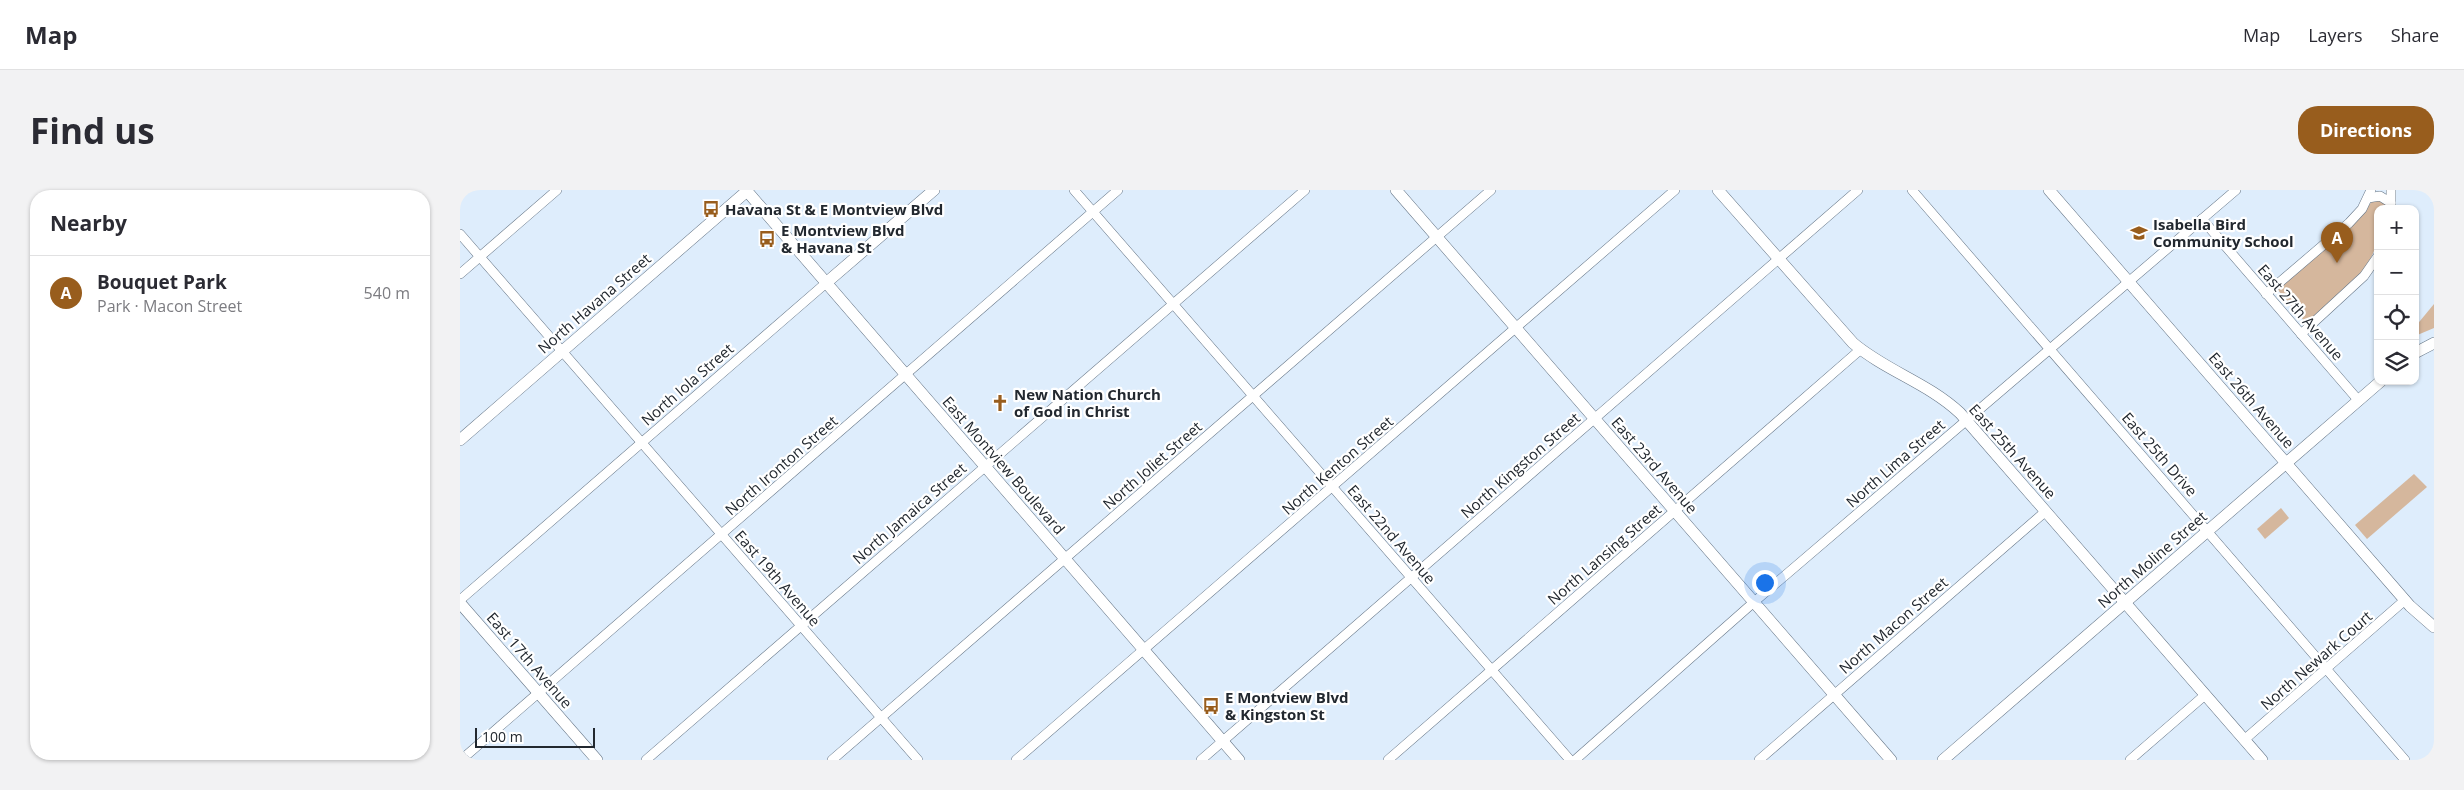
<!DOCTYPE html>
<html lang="en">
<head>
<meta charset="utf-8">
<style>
  body { margin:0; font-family:"Open Sans",sans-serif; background:#f2f2f3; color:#2b2b33 }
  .controls { position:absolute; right:15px; top:15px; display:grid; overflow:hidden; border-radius:10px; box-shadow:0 1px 4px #0004 }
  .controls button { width:45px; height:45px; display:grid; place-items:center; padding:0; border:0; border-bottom:1px solid #e1e1e2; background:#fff; color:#2b2b33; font:25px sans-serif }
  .scale { position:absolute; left:15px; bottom:12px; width:120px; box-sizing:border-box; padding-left:5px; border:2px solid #22282f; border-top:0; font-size:14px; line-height:18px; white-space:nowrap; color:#22282f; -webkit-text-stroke:4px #fff; paint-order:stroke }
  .you { position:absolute; left:1304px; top:392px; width:18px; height:18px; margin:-12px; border:4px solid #fff; border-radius:50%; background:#1a73e8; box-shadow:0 0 0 8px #1a73e833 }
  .badge { display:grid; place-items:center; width:32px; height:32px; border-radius:50%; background:#985d1d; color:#fff; font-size:16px; font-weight:700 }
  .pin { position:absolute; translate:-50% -41px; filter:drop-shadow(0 1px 2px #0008) }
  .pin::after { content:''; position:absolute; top:26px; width:18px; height:15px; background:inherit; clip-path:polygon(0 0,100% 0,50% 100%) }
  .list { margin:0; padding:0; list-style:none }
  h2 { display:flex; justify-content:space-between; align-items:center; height:65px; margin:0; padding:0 20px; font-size:21px }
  h2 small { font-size:16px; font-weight:400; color:#7c7c81 }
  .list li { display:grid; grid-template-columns:32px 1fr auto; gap:15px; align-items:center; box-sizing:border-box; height:75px; padding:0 20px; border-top:1px solid #e1e1e2 }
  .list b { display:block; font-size:19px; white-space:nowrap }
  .list p { margin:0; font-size:16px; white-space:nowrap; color:#7c7c81 }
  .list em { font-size:16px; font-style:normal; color:#7c7c81 }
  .icon { flex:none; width:28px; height:28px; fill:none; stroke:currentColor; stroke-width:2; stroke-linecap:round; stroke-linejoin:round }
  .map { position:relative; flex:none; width:1974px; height:570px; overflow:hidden; border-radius:20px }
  header { display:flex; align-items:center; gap:30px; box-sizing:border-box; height:70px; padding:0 25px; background:#fff; border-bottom:1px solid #e1e1e2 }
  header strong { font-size:24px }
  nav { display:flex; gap:28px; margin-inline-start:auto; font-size:18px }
  .intro { display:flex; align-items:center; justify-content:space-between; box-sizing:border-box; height:120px; padding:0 30px }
  h1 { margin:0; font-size:35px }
  .button { padding:12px 22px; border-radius:20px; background:#985d1d; color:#fff; font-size:18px; font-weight:700 }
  main { display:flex; gap:30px; padding:0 30px }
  aside { flex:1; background:#fff; border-radius:20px; box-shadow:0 1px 4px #0004 }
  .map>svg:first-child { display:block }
  .green { fill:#d5b79d }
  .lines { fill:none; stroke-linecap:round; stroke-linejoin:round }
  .street-casing { stroke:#667687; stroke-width:10 }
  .secondary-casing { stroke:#667687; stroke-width:12 }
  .street { stroke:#fff; stroke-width:9 }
  .secondary { stroke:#fff; stroke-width:11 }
  .labels { text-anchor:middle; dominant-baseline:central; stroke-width:4.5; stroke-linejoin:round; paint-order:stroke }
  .poi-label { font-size:15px; font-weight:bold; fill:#22282f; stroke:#fff; text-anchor:start }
  .street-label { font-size:15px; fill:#22282f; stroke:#fff }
</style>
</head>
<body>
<header>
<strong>Map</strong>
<nav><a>Map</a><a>Layers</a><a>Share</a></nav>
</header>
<div class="intro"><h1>Find us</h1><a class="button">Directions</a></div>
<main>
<aside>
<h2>Nearby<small></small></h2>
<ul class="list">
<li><span class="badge">A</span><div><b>Bouquet Park</b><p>Park · Macon Street</p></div><em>540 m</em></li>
</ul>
</aside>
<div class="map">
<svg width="1974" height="570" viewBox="0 0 1974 570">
  <rect width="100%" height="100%" fill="#deedfc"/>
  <g class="green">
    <path d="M1917 9 1925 13 1926 19H1918C1918 29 1920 43 1917 53 1907 87 1871 111 1846 133L1817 99 1903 23 1913 10Z"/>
    <polygon points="1974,114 1974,138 1955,146 1955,137"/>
    <polygon points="1954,284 1967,297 1907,349 1895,335"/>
    <polygon points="1821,318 1829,328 1805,349 1797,339"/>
  </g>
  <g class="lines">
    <g class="street-casing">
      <g id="street">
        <polyline points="614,0 1110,570"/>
        <polyline points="1452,0 1945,570"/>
        <polyline points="1931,0 1931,16"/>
        <polyline points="1908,8 1920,6 1931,13"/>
        <polyline points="1742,29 1899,211"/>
        <polyline points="0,44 458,570"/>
        <polyline points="0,84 97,0"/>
        <polyline points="1806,104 1889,33 1902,19 1911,0"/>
        <polyline points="1841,144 1904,86 1918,66"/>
        <polyline points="0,410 366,93"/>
        <polyline points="1784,550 1945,410"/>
        <polyline points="1,570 658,0"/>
        <polyline points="186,570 845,0"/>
        <polyline points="372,570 1031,0"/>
        <polyline points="556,570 1215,0"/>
        <polyline points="741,570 1398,0"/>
        <polyline points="928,570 1401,159"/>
        <polyline points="1115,570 1294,412 1776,0"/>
        <polyline points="1299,570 1586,321"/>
        <polyline points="1670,570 1745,505"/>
      </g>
    </g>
    <g class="secondary-casing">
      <g id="secondary">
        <polyline points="286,0 779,570"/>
        <polyline points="936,0 1431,570"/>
        <path d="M1258 0 1393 153C1426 181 1468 193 1500 223L1802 570"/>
        <polyline points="1589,0 1950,416 1974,437"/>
        <polyline points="366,93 474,0"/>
        <polyline points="1955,163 1974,153"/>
        <polyline points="0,250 287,1"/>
        <polyline points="0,413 137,570"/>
        <polyline points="1483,570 1921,191"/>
      </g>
    </g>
    <use href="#street" class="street"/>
    <use href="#secondary" class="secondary"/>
  </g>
  <defs>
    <g id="bus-bare" transform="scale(1.35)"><path d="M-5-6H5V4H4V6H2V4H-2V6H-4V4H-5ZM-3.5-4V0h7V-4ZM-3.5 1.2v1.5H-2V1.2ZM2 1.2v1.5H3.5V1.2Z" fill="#985d1d" stroke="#fff" stroke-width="2.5" paint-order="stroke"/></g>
    <g id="school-bare" transform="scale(1.35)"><path d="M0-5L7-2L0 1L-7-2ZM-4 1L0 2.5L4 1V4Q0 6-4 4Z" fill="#985d1d" stroke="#fff" stroke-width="2.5" paint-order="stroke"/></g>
    <g id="church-bare" transform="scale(1.35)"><path d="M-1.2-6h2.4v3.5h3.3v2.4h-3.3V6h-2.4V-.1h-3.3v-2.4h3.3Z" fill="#985d1d" stroke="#fff" stroke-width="2.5" paint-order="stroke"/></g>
  </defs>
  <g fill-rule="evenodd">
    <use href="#bus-bare" x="251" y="19"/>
    <use href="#school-bare" x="1679" y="43"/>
    <use href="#bus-bare" x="307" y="49"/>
    <use href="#church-bare" x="540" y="213"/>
    <use href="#bus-bare" x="751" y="516"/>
  </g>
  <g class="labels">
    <g class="poi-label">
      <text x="265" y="19">Havana St &amp; E Montview Blvd</text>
      <text x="1693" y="34">Isabella Bird<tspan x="1693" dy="17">Community School</tspan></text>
      <text x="321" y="40">E Montview Blvd<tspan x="321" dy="17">&amp; Havana St</tspan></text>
      <text x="554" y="204">New Nation Church<tspan x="554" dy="17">of God in Christ</tspan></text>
      <text x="765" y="507">E Montview Blvd<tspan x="765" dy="17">&amp; Kingston St</tspan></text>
    </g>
    <g class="street-label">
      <text transform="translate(134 113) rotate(-41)">North Havana Street</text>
      <text transform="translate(1841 122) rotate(49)">East 27th Avenue</text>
      <text transform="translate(227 194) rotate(-41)">North Iola Street</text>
      <text transform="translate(1792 210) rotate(49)">East 26th Avenue</text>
      <text transform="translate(1553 261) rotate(48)">East 25th Avenue</text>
      <text transform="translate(1700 264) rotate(49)">East 25th Drive</text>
      <text transform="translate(1435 273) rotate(-41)">North Lima Street</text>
      <text transform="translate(321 275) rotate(-41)">North Ironton Street</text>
      <text transform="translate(544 275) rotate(49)">East Montview Boulevard</text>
      <text transform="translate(692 275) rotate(-41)">North Joliet Street</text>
      <text transform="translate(877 275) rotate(-41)">North Kenton Street</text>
      <text transform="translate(1060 275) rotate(-41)">North Kingston Street</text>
      <text transform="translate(1195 275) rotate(49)">East 23rd Avenue</text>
      <text transform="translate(449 323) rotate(-41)">North Jamaica Street</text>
      <text transform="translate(932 344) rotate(49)">East 22nd Avenue</text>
      <text transform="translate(1144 364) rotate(-41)">North Lansing Street</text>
      <text transform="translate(1692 369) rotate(-41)">North Moline Street</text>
      <text transform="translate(318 388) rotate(49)">East 19th Avenue</text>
      <text transform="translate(1433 435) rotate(-41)">North Macon Street</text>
      <text transform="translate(70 470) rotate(49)">East 17th Avenue</text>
      <text transform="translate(1856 470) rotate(-41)">North Newark Court</text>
    </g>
  </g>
</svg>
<div class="controls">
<button>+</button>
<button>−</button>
<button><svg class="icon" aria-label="locate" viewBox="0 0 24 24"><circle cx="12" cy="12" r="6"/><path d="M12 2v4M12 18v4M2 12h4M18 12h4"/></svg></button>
<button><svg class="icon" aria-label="layers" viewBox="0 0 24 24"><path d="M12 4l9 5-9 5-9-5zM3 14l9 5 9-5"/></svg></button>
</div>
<div class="scale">100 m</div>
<div class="you"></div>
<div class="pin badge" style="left:1877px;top:73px">A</div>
</div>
</main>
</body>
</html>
